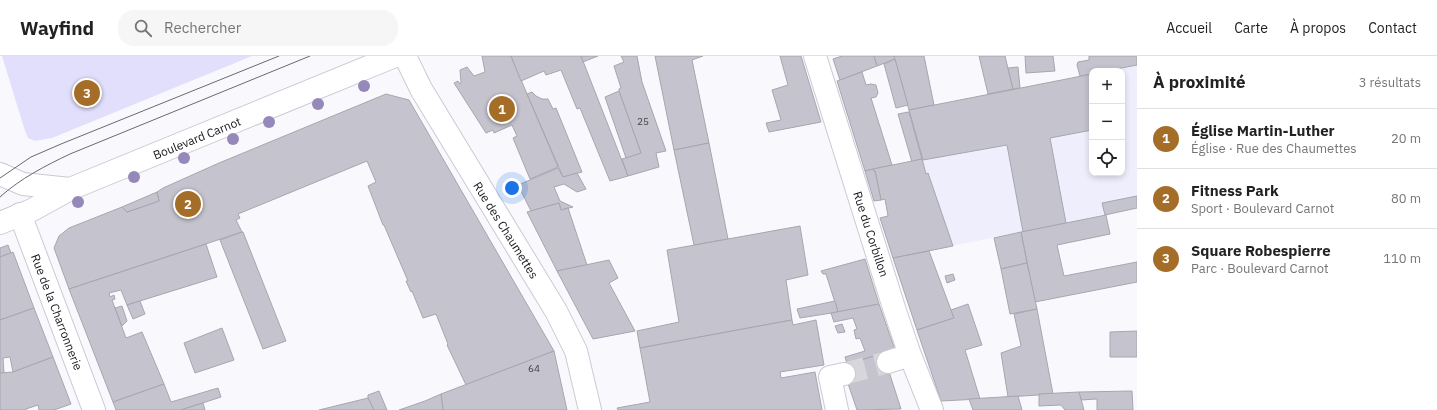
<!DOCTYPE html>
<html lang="fr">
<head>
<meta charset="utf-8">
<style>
  body { margin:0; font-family:"IBM Plex Sans",sans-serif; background:#f6f6f6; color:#222 }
  .controls { position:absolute; right:12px; top:12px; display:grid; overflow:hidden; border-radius:8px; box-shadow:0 2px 6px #0003 }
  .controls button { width:36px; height:36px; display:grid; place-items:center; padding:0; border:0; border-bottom:1px solid #e0e0e0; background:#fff; color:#222; font:20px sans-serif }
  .you { position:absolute; left:512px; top:132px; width:14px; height:14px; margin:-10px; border:3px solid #fff; border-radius:50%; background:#1a73e8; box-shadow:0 0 0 6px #1a73e833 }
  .badge { display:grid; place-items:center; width:26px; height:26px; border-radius:50%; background:#a46e28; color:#fff; font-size:13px; font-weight:700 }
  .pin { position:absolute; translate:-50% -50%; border:2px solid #fff; box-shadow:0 1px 4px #0006 }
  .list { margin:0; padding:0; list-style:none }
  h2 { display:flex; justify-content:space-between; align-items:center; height:52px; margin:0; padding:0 16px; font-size:17px }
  h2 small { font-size:13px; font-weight:400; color:#767676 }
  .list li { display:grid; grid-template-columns:26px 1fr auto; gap:12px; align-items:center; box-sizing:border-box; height:60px; padding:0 16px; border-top:1px solid #e0e0e0 }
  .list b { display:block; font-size:15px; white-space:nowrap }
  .list p { margin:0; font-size:13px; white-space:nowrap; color:#767676 }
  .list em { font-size:13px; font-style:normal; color:#767676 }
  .icon { flex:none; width:22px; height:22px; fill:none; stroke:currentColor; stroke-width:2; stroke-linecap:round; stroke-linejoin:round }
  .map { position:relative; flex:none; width:1137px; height:354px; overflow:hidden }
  header { display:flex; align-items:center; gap:24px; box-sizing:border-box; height:56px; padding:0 20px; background:#fff; border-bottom:1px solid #e0e0e0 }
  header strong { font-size:19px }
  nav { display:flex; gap:22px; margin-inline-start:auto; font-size:14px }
  .search { width:280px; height:36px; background:#f6f6f6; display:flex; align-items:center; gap:10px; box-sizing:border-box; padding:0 14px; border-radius:16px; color:#767676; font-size:15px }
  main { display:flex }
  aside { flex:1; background:#fff }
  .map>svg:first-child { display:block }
  .built { fill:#efeefd }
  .green { fill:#e1dffb }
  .building { fill:#c4c3ce; stroke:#a6a6b1 }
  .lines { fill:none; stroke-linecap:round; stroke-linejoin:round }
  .minor-tunnel { stroke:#d7d7db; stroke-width:22; stroke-dasharray:22 11; stroke-linecap:butt }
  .minor-casing { stroke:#cbcad5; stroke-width:24 }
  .minor { stroke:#fff; stroke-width:22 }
  .tram { stroke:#6a6a6e; stroke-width:1 }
  .tree { fill:#9589b9 }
  .labels { text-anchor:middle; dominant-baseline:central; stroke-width:3.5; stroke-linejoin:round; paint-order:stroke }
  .number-label { font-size:10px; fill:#434348 }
  .street-label { font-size:12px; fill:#18181c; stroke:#fff }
</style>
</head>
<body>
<header>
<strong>Wayfind</strong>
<div class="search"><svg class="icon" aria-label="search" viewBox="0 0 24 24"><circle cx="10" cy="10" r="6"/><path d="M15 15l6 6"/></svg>Rechercher</div>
<nav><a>Accueil</a><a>Carte</a><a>À propos</a><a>Contact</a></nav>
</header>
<main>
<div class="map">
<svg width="1137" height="354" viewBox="0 0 1137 354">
  <rect width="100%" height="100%" fill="#f9f9fd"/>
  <polygon class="built" points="1137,9 1137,152 893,202 880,162 888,159 885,144 874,145 865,115 911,106 898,58 909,54 1092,18 1092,117 1122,117 1122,15 1106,15"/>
  <polygon class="green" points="2,0 252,0 52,82 35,85 28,82 25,75"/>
  <g class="building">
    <polygon points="482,0 511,0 558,111 530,123 513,82 517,80 512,69 494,77 493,74 486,77 454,27 458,25 460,28 461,27 460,14 467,11 474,20 485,16"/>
    <polygon points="511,0 581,0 628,120 610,125 580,52 577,53 561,14 546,19 544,15 521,25"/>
    <polygon points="581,0 598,0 583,6"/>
    <polygon points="621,0 637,0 642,26 666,95 656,97 659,111 628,120 622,103 641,97 619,35 619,33 621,32 614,10 624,6"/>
    <polygon points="655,0 703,0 692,4 709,87 674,94"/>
    <polygon points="780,0 801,0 821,66 769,76 766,67 781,64 772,34 788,29"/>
    <polygon points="842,0 874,0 877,10 840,24 833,3"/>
    <polygon points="874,0 894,0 895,3 877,10"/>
    <polygon points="894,0 924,0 934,49 909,54"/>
    <polygon points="979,0 1005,0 1013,33 988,38"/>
    <polygon points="1025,0 1053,0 1055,15 1026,17"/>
    <polygon points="1089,0 1137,0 1137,9 1106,15 1092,15 1092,18 1080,20 1077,9 1078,6 1089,4"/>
    <polygon points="895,3 908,49 896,52 884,8"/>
    <polygon points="1018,11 1020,32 1013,33 1008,12"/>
    <polygon points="862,16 866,29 871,28 876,29 878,37 876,41 871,42 892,109 865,115 837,25"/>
    <polygon points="1092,18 1092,74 1050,82 1066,167 1023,176 1007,89 923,104 909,54"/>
    <polygon points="619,35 641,97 626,102 605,41"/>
    <polygon points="532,36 536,40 542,43 548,43 553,53 556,52 582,116 563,121 527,38"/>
    <polygon points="386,38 409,44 554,295 466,329 447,289 448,288 436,258 423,262 412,235 411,236 406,225 408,225 384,169 383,169 368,130 376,126 367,105 238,158 240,162 236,164 242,176 69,233 54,192 59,180 69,172 122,151 127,156 159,145 157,136 163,132 219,107"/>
    <polygon points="909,56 922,103 912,106 898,58"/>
    <polygon points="709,87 728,183 694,189 674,94"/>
    <polygon points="922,103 926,118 928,117 953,190 893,202 880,162 888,160 885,143 881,144 875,115 874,115 873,113"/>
    <polygon points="558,112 563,121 577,117 586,133 577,136 564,128 554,131 560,145 573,151 561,154 559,147 531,155 518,129"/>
    <polygon points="873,113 874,115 875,115 881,144 874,145 865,115"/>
    <polygon points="157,136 159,145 127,156 122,151"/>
    <polygon points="1137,140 1137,152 1105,159 1102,147"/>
    <polygon points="559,147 561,154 568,152 587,209 557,215 527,156"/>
    <polygon points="1106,159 1110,178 1057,189 1064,220 1137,206 1137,226 1035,246 1021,176"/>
    <polygon points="800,170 808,219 786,224 792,264 640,292 637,275 679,266 667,194"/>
    <polygon points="242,176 243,176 286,285 263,293 220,184"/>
    <polygon points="1021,176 1027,207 1001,213 994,182"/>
    <polygon points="206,188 217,221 127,249 121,234 109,237 110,241 114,239 115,243 112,244 126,282 142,276 164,328 113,346 69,233"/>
    <polygon points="8,189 11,197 0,201 0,192"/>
    <polygon points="929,195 954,262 917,274 893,202"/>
    <polygon points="13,196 34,252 0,264 0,201"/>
    <polygon points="865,203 879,248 838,256 826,218 823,218 821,215"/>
    <polygon points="609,204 618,222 609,227 635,275 593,283 557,215"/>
    <polygon points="1027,207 1037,253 1010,258 1001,213"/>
    <polygon points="953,218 955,224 947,227 945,220"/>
    <polygon points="140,245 145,258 133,263 127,249"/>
    <polygon points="835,245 838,256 800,262 797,253"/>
    <polygon points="879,248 895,294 847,308 845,301 865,295 860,282 856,283 854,274 857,273 853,262 834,266 831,257"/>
    <polygon points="968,248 982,289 965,294 980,343 941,345 917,274 954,262 951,254"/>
    <polygon points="122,250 127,265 122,270 115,252"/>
    <polygon points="34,252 53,301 13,316 10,301 3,302 4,317 0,317 0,264"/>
    <polygon points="1037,253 1053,338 1008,341 1001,297 1021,290 1014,258"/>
    <polygon points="792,264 793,269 816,264 824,309 780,316 781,322 815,316 822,354 618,354 617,352 650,346 640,292"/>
    <polygon points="842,268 845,276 838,277 835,270"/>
    <polygon points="222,272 234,304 195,317 184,287"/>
    <polygon points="1137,275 1137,301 1110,301 1110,276"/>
    <polygon points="554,295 567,354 443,354 441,338"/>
    <polygon points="883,297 901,353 857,354 842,310"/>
    <polygon points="53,301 71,348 54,354 39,354 38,349 26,353 26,354 0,354 0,317 13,316"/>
    <polygon points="164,328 171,346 218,332 221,341 181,354 116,354 113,346"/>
    <polygon points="379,335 387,354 374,354 368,342 368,339"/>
    <polygon points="1132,335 1133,354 1097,354 1097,343 1081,344 1079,336"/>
    <polygon points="1079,336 1084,354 1065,354 1061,349 1039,350 1039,338"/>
    <polygon points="441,338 443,354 399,354 425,345"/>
    <polygon points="1018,340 1022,354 973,354 969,343"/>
    <polygon points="368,342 374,354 319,354"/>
    <polygon points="203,347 205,354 181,354 187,352"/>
  </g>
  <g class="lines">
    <polyline class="minor-tunnel" points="844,318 888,306"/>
    <g class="minor-casing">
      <g id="minor">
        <polyline points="405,0 421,33 556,255 576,295 590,354"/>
        <polyline points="815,0 895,255 910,299 932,354"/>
        <polyline points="0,118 23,128 70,133"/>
        <polyline points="20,158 94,354"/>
        <polyline points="0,167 32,154 70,133 395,0"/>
        <polyline points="888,306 910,299"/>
        <polyline points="837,354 830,321 844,318"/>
      </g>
    </g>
    <use href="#minor" class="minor"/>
    <g class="tram">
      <polyline points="0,122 31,101 61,88 279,0"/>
      <path d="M0 141C21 122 45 110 70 98L310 0"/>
    </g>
  </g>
  <g class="tree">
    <circle cx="364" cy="30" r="6"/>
    <circle cx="318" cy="48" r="6"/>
    <circle cx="269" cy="66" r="6"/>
    <circle cx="233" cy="83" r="6"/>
    <circle cx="184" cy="102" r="6"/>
    <circle cx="134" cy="121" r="6"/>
    <circle cx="78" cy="146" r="6"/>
  </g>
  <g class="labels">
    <g class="number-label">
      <text x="643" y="65">25</text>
      <text x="534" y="312">64</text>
    </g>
    <g class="street-label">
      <text transform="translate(197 82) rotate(-22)">Boulevard Carnot</text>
      <text transform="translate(506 174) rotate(58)">Rue des Chaumettes</text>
      <text transform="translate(871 178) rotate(72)">Rue du Corbillon</text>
      <text transform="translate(57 256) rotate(69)">Rue de la Charronnerie</text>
    </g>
  </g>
</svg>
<div class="controls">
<button>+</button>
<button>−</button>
<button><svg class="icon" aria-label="locate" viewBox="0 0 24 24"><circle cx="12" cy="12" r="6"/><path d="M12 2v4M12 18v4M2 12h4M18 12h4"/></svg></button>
</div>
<div class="you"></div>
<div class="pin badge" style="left:502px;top:53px">1</div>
<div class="pin badge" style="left:188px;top:148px">2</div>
<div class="pin badge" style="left:87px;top:37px">3</div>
</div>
<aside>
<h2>À proximité<small>3 résultats</small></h2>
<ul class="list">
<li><span class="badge">1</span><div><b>Église Martin-Luther</b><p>Église · Rue des Chaumettes</p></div><em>20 m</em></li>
<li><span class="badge">2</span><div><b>Fitness Park</b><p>Sport · Boulevard Carnot</p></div><em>80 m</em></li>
<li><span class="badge">3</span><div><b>Square Robespierre</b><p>Parc · Boulevard Carnot</p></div><em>110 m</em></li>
</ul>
</aside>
</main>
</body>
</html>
